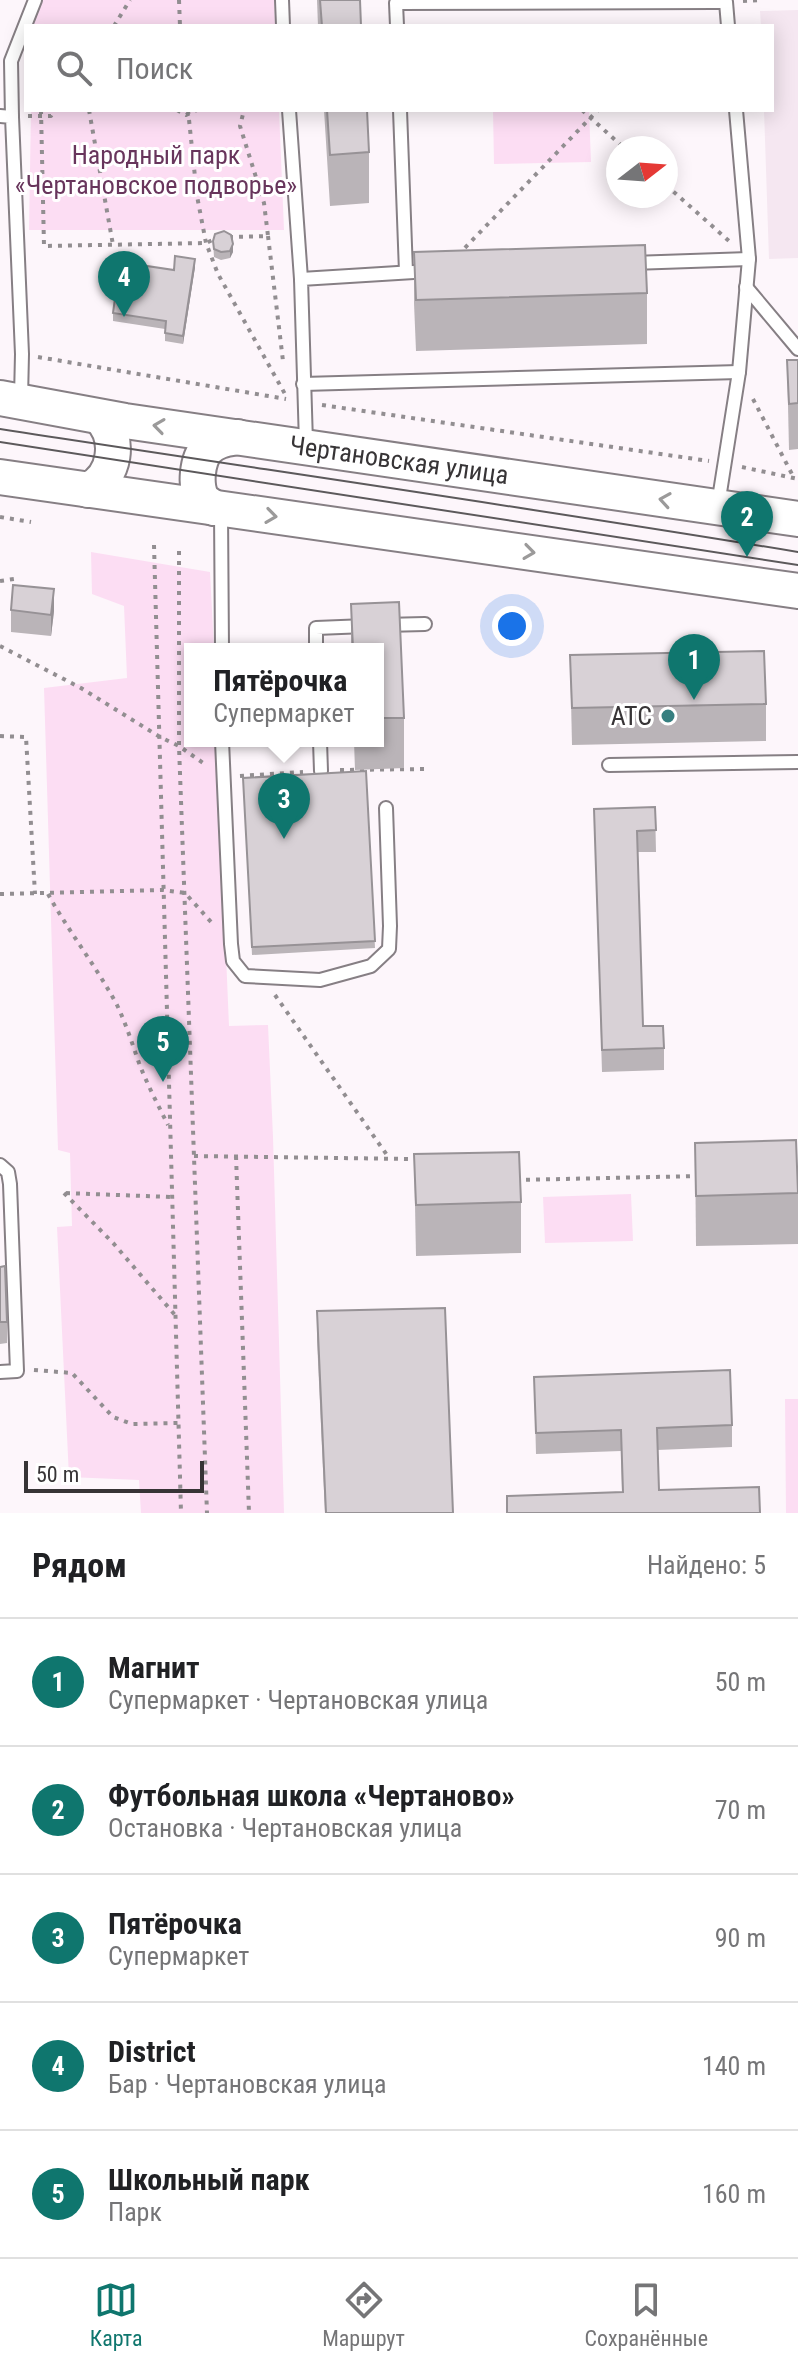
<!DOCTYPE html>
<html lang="ru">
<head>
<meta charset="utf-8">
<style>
  body { margin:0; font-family:"Roboto Condensed",sans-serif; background:#f2f2f2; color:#202124 }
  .compass { position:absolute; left:606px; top:136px; width:72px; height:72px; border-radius:50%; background:#fff; box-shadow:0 4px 20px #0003; rotate:73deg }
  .scale { position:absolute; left:24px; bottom:20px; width:180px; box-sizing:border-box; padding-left:8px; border:4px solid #373436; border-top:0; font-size:22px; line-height:28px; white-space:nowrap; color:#373436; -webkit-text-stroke:6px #fff; paint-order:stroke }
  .you { position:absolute; left:512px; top:626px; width:28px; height:28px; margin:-20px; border:6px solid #fff; border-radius:50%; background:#1a73e8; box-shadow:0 0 0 12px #1a73e833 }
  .badge { display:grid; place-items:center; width:52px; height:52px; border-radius:50%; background:#0f766e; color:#fff; font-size:26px; font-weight:700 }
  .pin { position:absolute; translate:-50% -66px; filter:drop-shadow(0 2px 4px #0008) }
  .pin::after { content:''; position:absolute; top:42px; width:28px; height:24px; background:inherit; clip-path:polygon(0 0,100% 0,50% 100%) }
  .popup { position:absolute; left:184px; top:643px; width:200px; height:104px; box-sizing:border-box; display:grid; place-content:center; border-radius:0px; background:#fff; filter:drop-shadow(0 2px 6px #0005); font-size:26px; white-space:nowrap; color:#757577 }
  .popup b { font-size:30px; color:#202124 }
  .popup::after { content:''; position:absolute; left:50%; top:100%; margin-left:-16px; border:16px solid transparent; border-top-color:#fff }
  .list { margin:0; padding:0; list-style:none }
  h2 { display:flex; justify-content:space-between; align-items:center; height:104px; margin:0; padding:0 32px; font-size:34px }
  h2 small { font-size:26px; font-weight:400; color:#757577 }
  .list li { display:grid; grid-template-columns:52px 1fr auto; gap:24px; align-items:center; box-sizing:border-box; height:128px; padding:0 32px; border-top:2px solid #e0e0e0 }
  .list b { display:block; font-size:30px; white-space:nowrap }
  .list p { margin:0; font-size:26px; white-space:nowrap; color:#757577 }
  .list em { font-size:26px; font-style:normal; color:#757577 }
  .icon { flex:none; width:44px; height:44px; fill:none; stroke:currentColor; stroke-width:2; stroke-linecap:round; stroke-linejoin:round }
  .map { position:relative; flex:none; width:798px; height:1513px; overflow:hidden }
  .search { position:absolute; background:#fff; box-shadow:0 4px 20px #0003; left:24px; right:24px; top:24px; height:88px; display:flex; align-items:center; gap:20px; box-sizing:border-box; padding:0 28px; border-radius:0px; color:#757577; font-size:30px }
  .sheet { height:744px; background:#fff }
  nav { display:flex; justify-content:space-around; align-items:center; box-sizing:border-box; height:112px; border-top:2px solid #e0e0e0; background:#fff; font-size:22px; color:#757577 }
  nav a { display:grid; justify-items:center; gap:4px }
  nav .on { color:#0f766e }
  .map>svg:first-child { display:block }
  .built { fill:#f5e7f1 }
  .green { fill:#fcddf3 }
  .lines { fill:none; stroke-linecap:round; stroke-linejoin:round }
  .lane-casing { stroke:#867f84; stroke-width:16 }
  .secondary-casing { stroke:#867f84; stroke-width:38 }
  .path { stroke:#928e91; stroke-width:4; stroke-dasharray:4 6; stroke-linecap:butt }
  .lane { stroke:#fff; stroke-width:12 }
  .secondary { stroke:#fff; stroke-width:34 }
  .tram { stroke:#5c595b; stroke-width:2 }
  .wall { fill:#bab4b8 }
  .shaded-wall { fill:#979296 }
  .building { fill:#d8d1d6; stroke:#979296; stroke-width:2 }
  .oneway { stroke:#9b9a9a }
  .poi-dot { fill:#367f80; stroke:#fff; stroke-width:3 }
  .labels { text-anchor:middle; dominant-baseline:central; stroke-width:6; stroke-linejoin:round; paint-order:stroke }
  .park-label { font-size:26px; fill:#68355c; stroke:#fff }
  .street-label { font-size:26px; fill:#373436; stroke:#fff }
  .poi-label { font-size:26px; fill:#373436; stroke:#fff; text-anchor:end }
</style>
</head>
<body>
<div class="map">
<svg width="798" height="1513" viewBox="0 0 798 1513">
  <rect width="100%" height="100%" fill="#fdf6fb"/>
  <polygon class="built" points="798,10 798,258 769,259 764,110 772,110 772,26 761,26 760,11"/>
  <g class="green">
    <polygon points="32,0 274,0 275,26 32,26"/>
    <polygon points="31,110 279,110 284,230 29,230"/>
    <polygon points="493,110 589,110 591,162 494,164"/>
    <polygon points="91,552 210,572 214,649 190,649 190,741 217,741 229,1026 268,1025 273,1137 284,1513 141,1513 139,1480 69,1477 57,1227 72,1226 70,1153 58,1150 44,688 127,678 124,606 92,594"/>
    <polygon points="631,1194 633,1241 545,1243 543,1197"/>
    <polygon points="785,1399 798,1399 798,1513 786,1513"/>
  </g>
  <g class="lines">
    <g class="lane-casing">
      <g id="lane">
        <polyline points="282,0 283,26"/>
        <polyline points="397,26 396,3 713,2 726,2 728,26"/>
        <polyline points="289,110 301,279"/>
        <polyline points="400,110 406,272"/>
        <polyline points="0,116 12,117 22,354 21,398"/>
        <polyline points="12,117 11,61 35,0"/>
        <polyline points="632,263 749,259"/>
        <polyline points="746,287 798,349"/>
        <polyline points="303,384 739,372"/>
        <polyline points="306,443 301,279 430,271"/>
        <polyline points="718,505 739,372 749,259 736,110"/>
        <polyline points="221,512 222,649"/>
        <polyline points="384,625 425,624"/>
        <polyline points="316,649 316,628 366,626"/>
        <polyline points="222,741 231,944 233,961 245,976 320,980 371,966 389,949 390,926 386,808"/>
        <polyline points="320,741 321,771"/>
        <polyline points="609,765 798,762"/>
        <polyline points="0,1165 8,1172 10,1184 17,1371 0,1372"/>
      </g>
    </g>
    <g class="secondary-casing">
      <g id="secondary">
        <polyline points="0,398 125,421 798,519"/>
        <polyline points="0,477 798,591"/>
        <path d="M88 490C116 477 121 438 100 417"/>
        <path d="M214 508C210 505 206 503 203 500 194 488 197 459 207 449 216 440 227 439 238 437"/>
      </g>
    </g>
    <g class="path">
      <polyline points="179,0 180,26"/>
      <polyline points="743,1 760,0"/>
      <polyline points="114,26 130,0"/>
      <polyline points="41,110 44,246 206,243 217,238"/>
      <polyline points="89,110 113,245"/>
      <polyline points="177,110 186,115 197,110"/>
      <polyline points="188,110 197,196 206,243 218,274 285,394"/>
      <polyline points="582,110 624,148"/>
      <polyline points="28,116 51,116 55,110"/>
      <polyline points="666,185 729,241"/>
      <polyline points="268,236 283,361"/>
      <polyline points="229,237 268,236 264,203 240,126 244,110"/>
      <polyline points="458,255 598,110"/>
      <polyline points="38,357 286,399"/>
      <polyline points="753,399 794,478"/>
      <polyline points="322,405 709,461"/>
      <polyline points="742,467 798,479"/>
      <polyline points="0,517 31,522"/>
      <polyline points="154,545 181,1513"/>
      <polyline points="179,551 179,746 207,1513"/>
      <polyline points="0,581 14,579"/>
      <polyline points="0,646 81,688 160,737 179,746 206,765"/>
      <polyline points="0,736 26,737 35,894"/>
      <polyline points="340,770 425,769"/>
      <polyline points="240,776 303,772"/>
      <polyline points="0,894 163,890 185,893 212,923"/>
      <path d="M48 894C69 932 96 966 117 1005 126 1024 132 1043 139 1063 147 1084 158 1105 168 1125"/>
      <polyline points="275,995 389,1158"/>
      <polyline points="194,1156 409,1159"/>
      <polyline points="236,1156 249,1513"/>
      <polyline points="516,1180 700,1176"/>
      <polyline points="64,1193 114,1244 175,1315"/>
      <polyline points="66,1193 171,1197"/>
      <polyline points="34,1370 72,1373 113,1417 132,1424 178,1423"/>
    </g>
    <use href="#lane" class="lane"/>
    <use href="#secondary" class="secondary"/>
    <g class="tram">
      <path d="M0 429C266 470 532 508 798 552"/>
      <polyline points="0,442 798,565"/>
    </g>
  </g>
  <g class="wall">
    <polygon points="317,0 360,0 361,26 318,26"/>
    <polygon points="324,110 367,110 369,152 369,203 330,206"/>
    <polygon points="213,241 233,252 230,258 221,260 214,257"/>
    <polygon points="414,252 647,293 647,344 416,351 414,303"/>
    <polygon points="195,267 183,344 165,341 165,329 113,321 113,313 174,270"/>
    <polygon points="787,360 798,360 798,449 789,450"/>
    <polygon points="399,602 404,718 404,768 355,770 354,741 378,741 378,649 351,649 351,604"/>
    <polygon points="11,610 54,611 51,636 11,632"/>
    <polygon points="570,655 766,704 766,741 572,745"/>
    <polygon points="366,771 375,948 252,955 243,778"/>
    <polygon points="655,807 656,852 637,852 643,1026 664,1048 664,1070 602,1072 594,809"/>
    <polygon points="695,1143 798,1193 798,1244 696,1246"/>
    <polygon points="414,1154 521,1202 521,1253 416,1256"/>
    <polygon points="0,1267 7,1322 7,1343 0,1344"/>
    <polygon points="317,1311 453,1513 325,1513 317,1339"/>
    <polygon points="534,1377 732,1425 732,1447 657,1450 659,1490 759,1487 622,1492 621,1451 536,1454"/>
  </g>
  <g class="shaded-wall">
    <polygon points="233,244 233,252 230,258 230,251"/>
    <polygon points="195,259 195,267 183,344 183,336"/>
    <polygon points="54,589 54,611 51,636 51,615"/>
  </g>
  <g class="building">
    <polygon points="320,0 360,0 361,26 322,26"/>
    <polygon points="327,110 367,110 369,152 330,155"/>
    <polygon points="224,231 231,235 233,244 230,251 221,252 214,249 213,241 215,234"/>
    <polygon points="645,245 647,293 416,300 414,252"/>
    <polygon points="175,256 195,259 183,336 165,333 166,321 113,313 120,262 174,270"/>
    <polygon points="787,360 798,360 798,403 789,404"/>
    <polygon points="13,585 54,589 51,615 11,610"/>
    <polygon points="399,602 404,718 378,718 378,649 353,649 351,604"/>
    <polygon points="764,651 766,704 572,708 570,655"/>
    <polygon points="366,771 375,941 252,947 243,778"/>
    <polygon points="655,807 656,830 637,831 643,1026 663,1026 664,1048 602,1050 594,809"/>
    <polygon points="796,1140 798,1193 696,1196 695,1143"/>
    <polygon points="519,1152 521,1202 416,1205 414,1154"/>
    <polygon points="5,1266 7,1322 0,1322 0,1267"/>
    <polygon points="445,1308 453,1513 326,1513 317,1311"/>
    <polygon points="730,1370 732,1425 657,1428 659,1490 759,1487 760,1513 507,1513 507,1496 623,1492 621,1430 536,1433 534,1377"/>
  </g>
  <defs><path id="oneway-chevron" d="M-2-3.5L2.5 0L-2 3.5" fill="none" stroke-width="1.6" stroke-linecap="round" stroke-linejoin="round" transform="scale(2)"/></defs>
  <g class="oneway">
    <use href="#oneway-chevron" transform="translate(159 426) rotate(-172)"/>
    <use href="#oneway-chevron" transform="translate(665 500) rotate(-171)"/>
    <use href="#oneway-chevron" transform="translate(271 516) rotate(8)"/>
    <use href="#oneway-chevron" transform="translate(529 552) rotate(8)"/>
  </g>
  <circle class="poi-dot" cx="668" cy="716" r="8"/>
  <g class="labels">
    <g class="park-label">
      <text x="156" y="155">Народный парк<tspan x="156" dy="30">«Чертановское подворье»</tspan></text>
    </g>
    <g class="street-label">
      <text transform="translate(399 460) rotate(8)">Чертановская улица</text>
    </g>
    <g class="poi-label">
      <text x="652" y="716">АТС</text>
    </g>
  </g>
</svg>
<svg class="compass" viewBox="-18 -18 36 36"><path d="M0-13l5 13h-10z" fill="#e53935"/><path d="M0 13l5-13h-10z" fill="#757577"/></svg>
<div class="scale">50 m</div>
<div class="you"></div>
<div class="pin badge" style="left:694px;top:700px">1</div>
<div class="pin badge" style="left:747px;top:557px">2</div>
<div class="pin badge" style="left:284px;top:839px">3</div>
<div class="popup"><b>Пятёрочка</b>Супермаркет</div>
<div class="pin badge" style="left:124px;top:317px">4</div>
<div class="pin badge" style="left:163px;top:1082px">5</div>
<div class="search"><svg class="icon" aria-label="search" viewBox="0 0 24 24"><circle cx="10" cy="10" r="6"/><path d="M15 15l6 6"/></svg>Поиск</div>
</div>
<section class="sheet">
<h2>Рядом<small>Найдено: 5</small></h2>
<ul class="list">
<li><span class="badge">1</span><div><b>Магнит</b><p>Супермаркет · Чертановская улица</p></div><em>50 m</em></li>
<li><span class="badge">2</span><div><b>Футбольная школа «Чертаново»</b><p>Остановка · Чертановская улица</p></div><em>70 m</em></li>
<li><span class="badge">3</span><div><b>Пятёрочка</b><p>Супермаркет</p></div><em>90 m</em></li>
<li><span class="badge">4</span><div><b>District</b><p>Бар · Чертановская улица</p></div><em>140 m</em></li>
<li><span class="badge">5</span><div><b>Школьный парк</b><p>Парк</p></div><em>160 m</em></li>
</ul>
</section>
<nav>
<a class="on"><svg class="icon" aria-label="map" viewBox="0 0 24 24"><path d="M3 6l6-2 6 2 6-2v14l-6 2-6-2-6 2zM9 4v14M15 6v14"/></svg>Карта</a>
<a><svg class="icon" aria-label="directions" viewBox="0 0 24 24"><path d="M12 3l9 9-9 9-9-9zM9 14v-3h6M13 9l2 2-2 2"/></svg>Маршрут</a>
<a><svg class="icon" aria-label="saved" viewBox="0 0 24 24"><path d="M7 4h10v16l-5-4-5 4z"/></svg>Сохранённые</a>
</nav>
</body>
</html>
